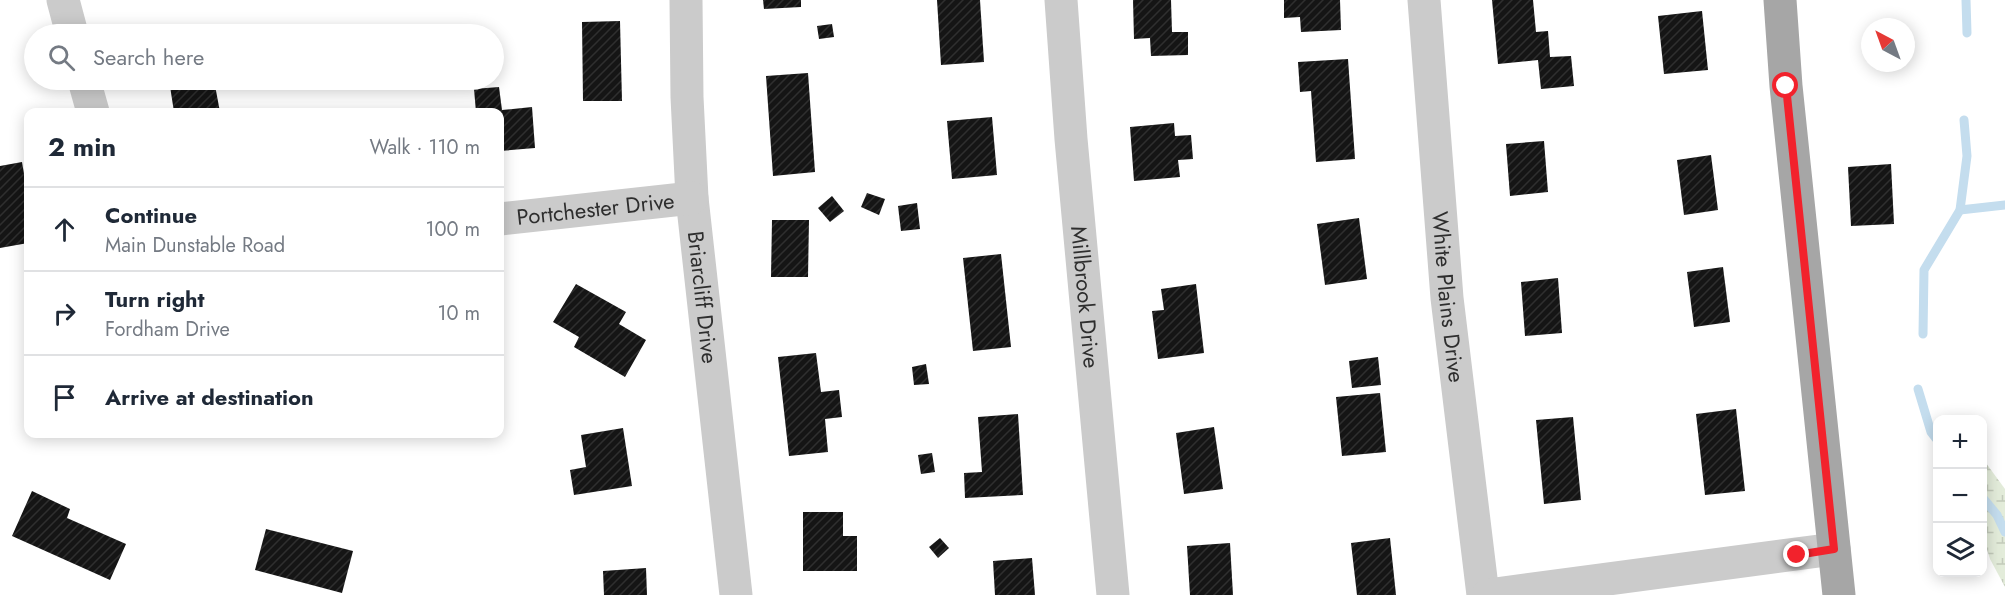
<!DOCTYPE html>
<html lang="en">
<head>
<meta charset="utf-8">
<style>
  body { margin:0; font-family:Jost,sans-serif; background:#f2f2f3; color:#1f2937 }
  .controls { position:absolute; right:18px; bottom:18px; display:grid; overflow:hidden; border-radius:12px; box-shadow:0 3px 15px #0003 }
  .controls button { width:54px; height:54px; display:grid; place-items:center; padding:0; border:0; border-bottom:2px solid #e0e1e3; background:#fff; color:#1f2937; font:30px sans-serif }
  .compass { position:absolute; left:1861px; top:18px; width:54px; height:54px; border-radius:50%; background:#fff; box-shadow:0 3px 15px #0003; rotate:319deg }
  .stop { position:absolute; width:18px; height:18px; margin:-14px; border:4px solid #f2222c; border-radius:50%; background:#fff }
  .stop.end { background:#f2222c; border-color:#fff; box-shadow:0 2px 6px #0008 }
  .list { margin:0; padding:0; list-style:none }
  h2 { display:flex; justify-content:space-between; align-items:center; height:78px; margin:0; padding:0 24px; font-size:26px }
  h2 small { font-size:20px; font-weight:400; color:#747a83 }
  .list li { display:grid; grid-template-columns:39px 1fr auto; gap:18px; align-items:center; box-sizing:border-box; height:84px; padding:0 24px; border-top:2px solid #e0e1e3 }
  .list b { display:block; font-size:22px; white-space:nowrap }
  .list p { margin:0; font-size:20px; white-space:nowrap; color:#747a83 }
  .list em { font-size:20px; font-style:normal; color:#747a83 }
  .icon { flex:none; width:33px; height:33px; fill:none; stroke:currentColor; stroke-width:2; stroke-linecap:round; stroke-linejoin:round }
  .map { position:relative; flex:none; width:2005px; height:595px; overflow:hidden }
  .search { position:absolute; background:#fff; box-shadow:0 3px 15px #0003; left:24px; top:24px; width:480px; height:66px; display:flex; align-items:center; gap:15px; box-sizing:border-box; padding:0 21px; border-radius:33px; color:#747a83; font-size:22px }
  .panel { position:absolute; background:#fff; box-shadow:0 3px 15px #0003; left:24px; top:108px; width:480px; height:330px; border-radius:12px }
  .map>svg:first-child { display:block }
  .wetland { fill:url(#wetland-marsh) }
  .lines { fill:none; stroke-linecap:round; stroke-linejoin:round }
  .stream { stroke:#c4ddee; stroke-width:9 }
  .building { fill:url(#building-hatch) }
  .minor { stroke:#cbcbcb; stroke-width:33 }
  .major { stroke:#a6a6a6; stroke-width:33 }
  .route { stroke:#f2222c; stroke-width:8 }
  .labels { text-anchor:middle; dominant-baseline:central; stroke-width:6; stroke-linejoin:round; paint-order:stroke }
  .street-label { font-size:22px; fill:#2e2e2e; stroke:#fff }
</style>
</head>
<body>
<div class="map">
<svg width="2005" height="595" viewBox="0 0 2005 595">
  <defs>
    <pattern id="wetland-marsh" width="20" height="14" patternUnits="userSpaceOnUse" patternTransform="scale(1.5)"><rect width="20" height="14" fill="#e3ecda"/><path d="M1 5h8M5 5V1M11 12h8M15 12V8" fill="none" stroke="#c3cbbb"/></pattern>
    <pattern id="building-hatch" width="6" height="6" patternUnits="userSpaceOnUse" patternTransform="scale(1.5)"><rect width="6" height="6" fill="#151515"/><path d="M-1 1l2-2M0 6l6-6M5 7l2-2" fill="none" stroke="#2f2f2f"/></pattern>
  </defs>
  <rect width="100%" height="100%" fill="#fff"/>
  <polygon class="wetland" points="1983,459 2005,489 2005,587 1990,559 1983,537"/>
  <g class="lines">
    <g class="stream">
      <polyline points="1966,0 1967,33"/>
      <polyline points="1960,210 2005,205"/>
      <polyline points="1923,334 1924,270 1960,210 1967,156 1964,120"/>
      <polyline points="1918,389 1931,432 1938,441"/>
      <polyline points="1982,497 1997,515 2005,532"/>
    </g>
  </g>
  <g class="building">
    <polygon points="763,0 801,0 801,7 764,9"/>
    <polygon points="937,0 980,0 984,62 941,65"/>
    <polygon points="1133,0 1171,0 1172,32 1188,32 1188,55 1151,56 1150,38 1134,39"/>
    <polygon points="1284,0 1340,0 1341,30 1301,32 1300,17 1284,18"/>
    <polygon points="1492,0 1533,0 1536,32 1548,31 1550,57 1571,56 1574,86 1541,89 1538,60 1498,64"/>
    <polygon points="1702,11 1708,70 1664,74 1658,16"/>
    <polygon points="620,21 622,101 583,101 582,22"/>
    <polygon points="832,24 834,37 819,39 817,26"/>
    <polygon points="1348,59 1355,159 1316,162 1311,91 1300,92 1298,62"/>
    <polygon points="808,73 815,172 773,176 766,76"/>
    <polygon points="169,80 214,80 220,112 174,112"/>
    <polygon points="499,87 502,110 532,107 535,148 500,151 500,112 476,112 474,89"/>
    <polygon points="992,117 997,175 952,179 947,121"/>
    <polygon points="1174,123 1175,136 1191,135 1193,159 1178,160 1180,177 1134,181 1130,127"/>
    <polygon points="1544,141 1548,192 1510,196 1506,144"/>
    <polygon points="1711,155 1718,210 1684,215 1677,160"/>
    <polygon points="22,162 28,197 28,243 0,248 0,166"/>
    <polygon points="1891,164 1894,224 1851,226 1848,167"/>
    <polygon points="867,193 885,199 879,215 861,207"/>
    <polygon points="832,196 844,211 830,222 818,208"/>
    <polygon points="917,203 920,229 901,231 898,206"/>
    <polygon points="1359,218 1367,279 1325,285 1317,224"/>
    <polygon points="772,220 809,220 808,277 771,277"/>
    <polygon points="1001,254 1011,347 973,351 963,258"/>
    <polygon points="1723,267 1730,322 1694,327 1687,272"/>
    <polygon points="1558,278 1562,333 1525,336 1521,282"/>
    <polygon points="576,284 626,312 619,324 646,340 625,377 574,347 579,337 553,322"/>
    <polygon points="1196,284 1204,353 1158,359 1152,311 1164,310 1161,289"/>
    <polygon points="816,353 821,392 839,390 842,417 825,419 828,452 789,456 778,357"/>
    <polygon points="1378,357 1381,385 1352,388 1349,361"/>
    <polygon points="926,364 929,384 914,385 912,367"/>
    <polygon points="1380,393 1386,452 1342,456 1336,397"/>
    <polygon points="1736,409 1745,491 1705,495 1696,414"/>
    <polygon points="1018,414 1023,495 965,498 964,473 982,472 978,417"/>
    <polygon points="1573,417 1581,500 1544,504 1536,420"/>
    <polygon points="1214,427 1223,489 1184,494 1176,433"/>
    <polygon points="623,428 632,486 574,495 570,470 586,467 581,435"/>
    <polygon points="932,453 935,472 921,474 918,455"/>
    <polygon points="32,491 70,509 67,518 126,544 110,580 12,536"/>
    <polygon points="803,512 843,512 843,536 857,536 857,571 803,571"/>
    <polygon points="266,529 353,551 342,593 255,570"/>
    <polygon points="940,538 949,548 938,558 929,547"/>
    <polygon points="1390,538 1396,595 1357,595 1351,543"/>
    <polygon points="1230,543 1233,595 1190,595 1187,546"/>
    <polygon points="1032,558 1035,595 995,595 993,561"/>
    <polygon points="646,568 647,595 604,595 603,571"/>
  </g>
  <g class="lines">
    <g class="minor">
      <polyline points="63,0 72,34"/>
      <path id="s1" d="M686 0 687 97 692 198 736 595"/>
      <path id="s2" d="M1061 0 1071 139 1113 595"/>
      <path id="s3" d="M1424 0 1447 298 1483 595"/>
      <polyline points="84,80 93,112"/>
      <path id="s4" d="M500 219 692 198"/>
      <polyline points="1488,595 1834,549"/>
    </g>
    <polyline class="major" points="1780,0 1786,86 1839,595"/>
  </g>
  <g class="lines">
    <polyline class="route" points="1786,86 1834,549 1797,555"/>
  </g>
  <g class="labels">
    <g class="street-label">
      <text stroke="none"><textPath href="#s4" startOffset="96">Portchester Drive</textPath></text>
      <text stroke="none"><textPath href="#s1" startOffset="298">Briarcliff Drive</textPath></text>
      <text stroke="none"><textPath href="#s2" startOffset="298">Millbrook Drive</textPath></text>
      <text stroke="none"><textPath href="#s3" startOffset="298">White Plains Drive</textPath></text>
    </g>
  </g>
</svg>
<div class="controls">
<button>+</button>
<button>−</button>
<button><svg class="icon" aria-label="layers" viewBox="0 0 24 24"><path d="M12 4l9 5-9 5-9-5zM3 14l9 5 9-5"/></svg></button>
</div>
<svg class="compass" viewBox="-18 -18 36 36"><path d="M0-13l5 13h-10z" fill="#e53935"/><path d="M0 13l5-13h-10z" fill="#747a83"/></svg>
<div class="stop" style="left:1786px;top:86px"></div>
<div class="stop end" style="left:1797px;top:555px"></div>
<div class="search"><svg class="icon" aria-label="search" viewBox="0 0 24 24"><circle cx="10" cy="10" r="6"/><path d="M15 15l6 6"/></svg>Search here</div>
<section class="panel">
<h2>2 min<small>Walk · 110 m</small></h2>
<ul class="list">
<li><svg class="icon" aria-label="ahead" viewBox="0 0 24 24"><path d="M12 20V5M6 11l6-6 6 6"/></svg><div><b>Continue</b><p>Main Dunstable Road</p></div><em>100 m</em></li>
<li><svg class="icon" aria-label="right" viewBox="0 0 24 24"><path d="M7 20v-9h11M14 6l5 5-5 5"/></svg><div><b>Turn right</b><p>Fordham Drive</p></div><em>10 m</em></li>
<li><svg class="icon" aria-label="arrive" viewBox="0 0 24 24"><path d="M6 21V4h12l-3 4 3 4H6"/></svg><div><b>Arrive at destination</b></div></li>
</ul>
</section>
</div>
</body>
</html>
